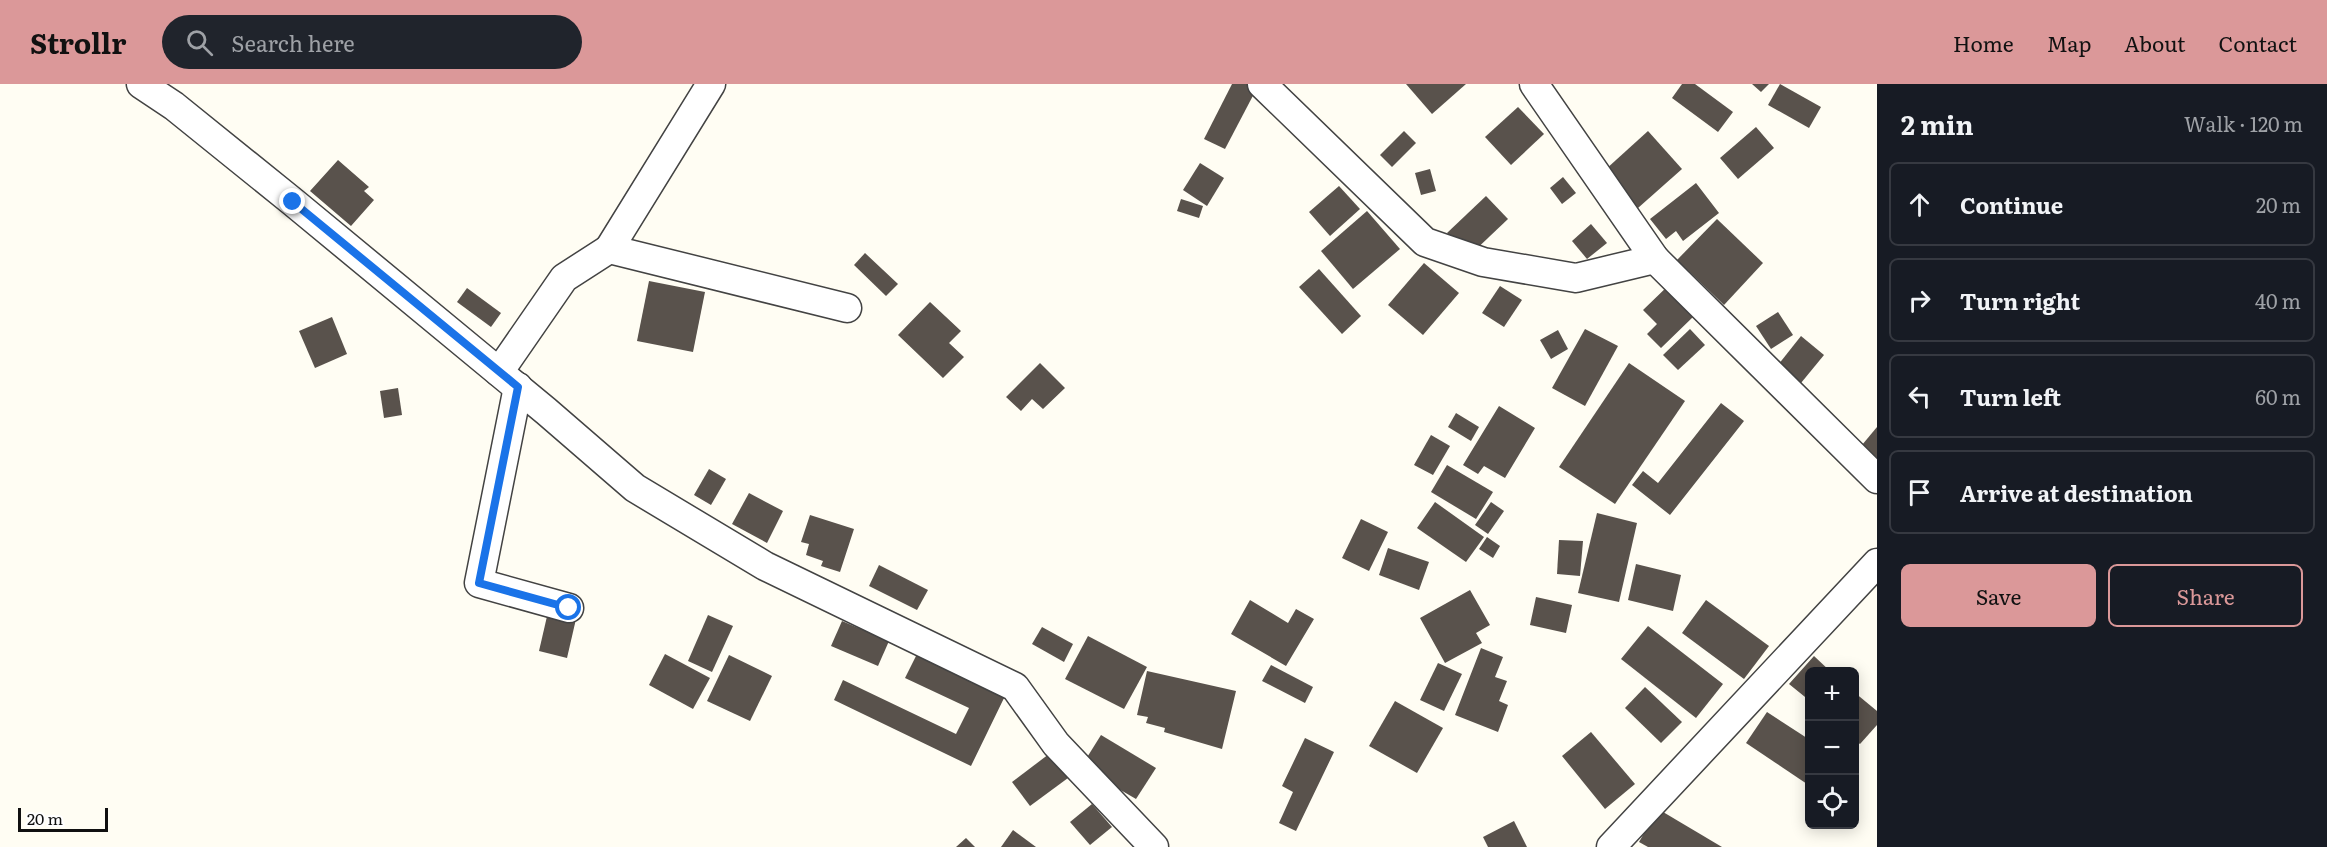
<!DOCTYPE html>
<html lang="en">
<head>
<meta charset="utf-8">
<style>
  body { margin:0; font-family:Literata,serif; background:#20242c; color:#f1f3f6 }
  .controls { position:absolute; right:18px; bottom:18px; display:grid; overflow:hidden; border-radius:9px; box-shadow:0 3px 15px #0003 }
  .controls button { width:54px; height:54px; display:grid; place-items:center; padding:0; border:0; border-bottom:2px solid #363941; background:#171b24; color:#f1f3f6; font:30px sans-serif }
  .scale { position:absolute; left:18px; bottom:15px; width:90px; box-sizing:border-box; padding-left:6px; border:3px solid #101010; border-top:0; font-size:16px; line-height:21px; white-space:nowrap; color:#101010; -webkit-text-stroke:4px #fff; paint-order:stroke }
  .stop { position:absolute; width:18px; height:18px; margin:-14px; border:4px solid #1a73e8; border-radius:50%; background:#fff }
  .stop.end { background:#1a73e8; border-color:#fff; box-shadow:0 2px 6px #0008 }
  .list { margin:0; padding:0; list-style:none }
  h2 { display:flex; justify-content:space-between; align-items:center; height:78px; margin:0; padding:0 24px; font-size:26px }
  h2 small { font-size:20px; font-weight:400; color:#9ea1a6 }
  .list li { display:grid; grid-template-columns:39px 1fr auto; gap:18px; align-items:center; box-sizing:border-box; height:84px; margin:0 12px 12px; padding:0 12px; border:2px solid #363941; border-radius:9px }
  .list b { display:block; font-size:22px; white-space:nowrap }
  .list em { font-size:20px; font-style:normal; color:#9ea1a6 }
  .actions { display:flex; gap:12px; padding:18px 24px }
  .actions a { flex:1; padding:14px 0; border:2px solid #db9899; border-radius:9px; text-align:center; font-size:21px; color:#db9899 }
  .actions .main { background:#db9899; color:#111 }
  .icon { flex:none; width:33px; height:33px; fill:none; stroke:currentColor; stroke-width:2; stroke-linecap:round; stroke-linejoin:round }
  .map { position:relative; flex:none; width:1877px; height:763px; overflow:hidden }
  header { display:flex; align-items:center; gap:36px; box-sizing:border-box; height:84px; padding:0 30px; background:#db9899; color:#111 }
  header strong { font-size:28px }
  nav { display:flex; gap:33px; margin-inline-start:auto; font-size:21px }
  .search { width:420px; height:54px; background:#20242c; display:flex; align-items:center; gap:15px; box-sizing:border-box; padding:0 21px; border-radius:33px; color:#9ea1a6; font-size:22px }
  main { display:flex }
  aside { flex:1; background:#171b24 }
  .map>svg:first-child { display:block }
  .building { fill:#59524c }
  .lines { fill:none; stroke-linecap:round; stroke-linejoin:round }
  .street-casing { stroke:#434343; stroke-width:31 }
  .street { stroke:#fff; stroke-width:28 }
  .route { stroke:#1a73e8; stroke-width:8 }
</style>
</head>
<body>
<header>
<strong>Strollr</strong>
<div class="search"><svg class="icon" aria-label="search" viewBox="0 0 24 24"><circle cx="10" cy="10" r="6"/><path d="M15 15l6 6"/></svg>Search here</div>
<nav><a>Home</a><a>Map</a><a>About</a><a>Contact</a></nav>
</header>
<main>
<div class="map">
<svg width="1877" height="763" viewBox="0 0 1877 763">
  <rect width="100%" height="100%" fill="#fffdf3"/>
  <g class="building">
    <polygon points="1232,0 1250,0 1257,4 1225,65 1204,55"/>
    <polygon points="1406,0 1466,0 1432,30"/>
    <polygon points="1682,0 1695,0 1733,28 1718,48 1672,14"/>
    <polygon points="1752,0 1769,0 1761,8"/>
    <polygon points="1780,0 1821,23 1809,44 1768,21"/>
    <polygon points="1518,23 1544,50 1511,81 1485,53"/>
    <polygon points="1756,43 1774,64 1738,95 1720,74"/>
    <polygon points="1404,47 1416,59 1392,83 1380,71"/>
    <polygon points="1648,47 1682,85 1638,124 1605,86"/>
    <polygon points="338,76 369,103 364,107 374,116 351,142 310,107"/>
    <polygon points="1200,79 1224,94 1207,122 1183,106"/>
    <polygon points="1430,85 1436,107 1421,111 1415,89"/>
    <polygon points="1563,93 1576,109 1562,120 1550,104"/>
    <polygon points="1696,99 1719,129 1683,157 1676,147 1666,155 1650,135"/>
    <polygon points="1339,102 1360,125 1330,152 1309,128"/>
    <polygon points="1486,112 1508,135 1469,172 1447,149"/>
    <polygon points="1181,115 1203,122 1199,134 1177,127"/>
    <polygon points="1367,127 1400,165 1353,205 1321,167"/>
    <polygon points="1717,135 1763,179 1724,221 1677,176"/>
    <polygon points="1591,140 1607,159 1587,175 1572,157"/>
    <polygon points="865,169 898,200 886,212 854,181"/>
    <polygon points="1424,179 1459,209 1423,251 1388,221"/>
    <polygon points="1319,185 1361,232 1342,250 1299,203"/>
    <polygon points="649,197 705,208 693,268 637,257"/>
    <polygon points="1672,198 1680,219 1693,233 1661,264 1647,250 1657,240 1643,226"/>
    <polygon points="1500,202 1522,216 1504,243 1482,229"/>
    <polygon points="467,204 501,229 491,243 457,218"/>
    <polygon points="930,218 961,247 949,259 964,273 943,294 898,251"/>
    <polygon points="1778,228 1793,251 1771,265 1756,242"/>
    <polygon points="332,233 347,270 315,284 299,247"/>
    <polygon points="1585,245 1618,262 1585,322 1552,304"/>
    <polygon points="1690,245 1705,261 1678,286 1663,271"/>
    <polygon points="1558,246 1568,265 1551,275 1540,256"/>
    <polygon points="1801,252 1824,271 1801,299 1778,281"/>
    <polygon points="1040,279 1065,304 1043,325 1032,315 1021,327 1006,313"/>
    <polygon points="1629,279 1685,317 1615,420 1559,383"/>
    <polygon points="398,304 402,331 384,334 380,307"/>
    <polygon points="1721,319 1744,337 1670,431 1632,401 1643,387 1658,399"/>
    <polygon points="1499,322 1535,344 1505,394 1484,382 1478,390 1463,381"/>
    <polygon points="1456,329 1479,343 1471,357 1448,343"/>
    <polygon points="1877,343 1877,374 1862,361"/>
    <polygon points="1431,351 1450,362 1433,391 1414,381"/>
    <polygon points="1447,381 1493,408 1476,435 1431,408"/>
    <polygon points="709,385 726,395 711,421 694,411"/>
    <polygon points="749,409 783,427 767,459 732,440"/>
    <polygon points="1435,418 1484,453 1466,478 1417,444"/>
    <polygon points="1491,418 1504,427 1488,450 1475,441"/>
    <polygon points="1597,429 1637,439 1619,518 1578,509"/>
    <polygon points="810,431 854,445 840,488 821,482 823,477 806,471 809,460 801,458"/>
    <polygon points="1361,435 1388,448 1369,487 1342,474"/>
    <polygon points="1487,453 1500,462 1493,474 1479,465"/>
    <polygon points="1559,456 1583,457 1580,492 1557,490"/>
    <polygon points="1388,464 1429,478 1419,506 1379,491"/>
    <polygon points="1636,480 1681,491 1673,527 1628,516"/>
    <polygon points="879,481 928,506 917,526 869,502"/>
    <polygon points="1470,506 1490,541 1476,549 1482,559 1445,579 1420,534"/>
    <polygon points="1536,513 1572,521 1566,549 1530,541"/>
    <polygon points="1250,516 1288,539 1296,525 1314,535 1286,582 1231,550"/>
    <polygon points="1706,516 1769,562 1744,595 1682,549"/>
    <polygon points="548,528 576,535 567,574 539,567"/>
    <polygon points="708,531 733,542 712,588 688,577"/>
    <polygon points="842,537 889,557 878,582 831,562"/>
    <polygon points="1648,542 1723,600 1696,634 1621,575"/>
    <polygon points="1042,543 1073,560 1064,578 1032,560"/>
    <polygon points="1088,552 1147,583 1124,625 1065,595"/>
    <polygon points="1481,564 1503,573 1495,593 1507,597 1499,617 1508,621 1498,648 1455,631"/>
    <polygon points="665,570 710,594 693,625 649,601"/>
    <polygon points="917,570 1005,612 971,682 834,616 843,596 956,650 969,624 905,594"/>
    <polygon points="729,571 772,592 750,637 707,617"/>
    <polygon points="1814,572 1831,588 1810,588 1810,617 1789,600"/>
    <polygon points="1438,579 1462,590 1444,627 1420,616"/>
    <polygon points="1271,581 1313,603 1305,619 1262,597"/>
    <polygon points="1147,587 1236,607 1222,665 1164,648 1165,644 1146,639 1148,633 1137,631"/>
    <polygon points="1645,603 1682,638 1661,659 1625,624"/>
    <polygon points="1854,608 1877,627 1877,641 1860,660 1854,656"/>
    <polygon points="1395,617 1443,644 1417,689 1369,662"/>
    <polygon points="1767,628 1810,656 1810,702 1746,659"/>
    <polygon points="1591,648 1635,700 1605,725 1562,672"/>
    <polygon points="1101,651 1156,684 1136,715 1081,683"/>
    <polygon points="1305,654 1334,668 1296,747 1279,739 1293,708 1282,702"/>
    <polygon points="1049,670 1068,694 1030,722 1012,698"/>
    <polygon points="1092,720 1112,743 1090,761 1070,738"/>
    <polygon points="1658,725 1722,763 1648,763 1639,758"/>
    <polygon points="1514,737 1527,763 1488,763 1483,753"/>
    <polygon points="1013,746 1036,763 1001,763"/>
    <polygon points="966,754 975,763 956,763"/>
  </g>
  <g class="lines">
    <g class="street-casing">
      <g id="street">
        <polyline points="141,0 174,22 293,118 546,327 635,404 765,482 1015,603 1056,660 1154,763"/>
        <polyline points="1262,0 1425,158 1483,178 1576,194 1655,175"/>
        <polyline points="1534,0 1655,175 1877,395"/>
        <polyline points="609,165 711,0"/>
        <polyline points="499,288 564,194 609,165 847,224"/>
        <polyline points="518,303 479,499 569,524"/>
        <polyline points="1611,763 1877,479"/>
      </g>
    </g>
    <use href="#street" class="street"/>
  </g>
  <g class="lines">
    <polyline class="route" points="293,118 518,303 479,499 569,524"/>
  </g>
</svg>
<div class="controls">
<button>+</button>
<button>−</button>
<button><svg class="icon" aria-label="locate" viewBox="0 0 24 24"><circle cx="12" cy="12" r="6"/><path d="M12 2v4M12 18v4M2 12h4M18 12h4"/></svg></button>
</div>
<div class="scale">20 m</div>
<div class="stop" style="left:569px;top:524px"></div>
<div class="stop end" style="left:293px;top:118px"></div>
</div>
<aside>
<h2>2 min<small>Walk · 120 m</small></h2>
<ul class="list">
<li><svg class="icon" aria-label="ahead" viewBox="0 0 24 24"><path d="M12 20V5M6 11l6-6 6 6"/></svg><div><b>Continue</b></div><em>20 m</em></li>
<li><svg class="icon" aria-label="right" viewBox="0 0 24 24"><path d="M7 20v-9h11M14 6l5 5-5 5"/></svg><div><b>Turn right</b></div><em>40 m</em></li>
<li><svg class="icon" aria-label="left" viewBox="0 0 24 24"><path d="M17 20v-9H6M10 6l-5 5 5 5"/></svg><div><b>Turn left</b></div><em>60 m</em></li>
<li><svg class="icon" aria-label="arrive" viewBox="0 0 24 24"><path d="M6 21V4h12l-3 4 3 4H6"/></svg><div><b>Arrive at destination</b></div></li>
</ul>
<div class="actions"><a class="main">Save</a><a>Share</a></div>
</aside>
</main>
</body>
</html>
